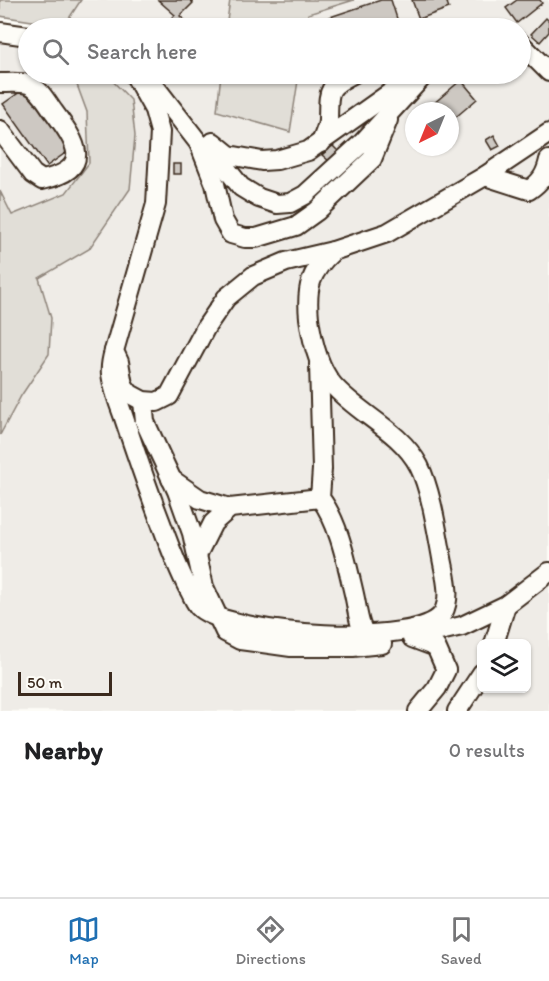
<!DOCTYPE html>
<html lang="en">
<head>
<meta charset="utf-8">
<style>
  body { margin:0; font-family:Itim,sans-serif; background:#f6f6f6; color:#202124 }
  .controls { position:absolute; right:18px; bottom:18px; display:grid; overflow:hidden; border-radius:9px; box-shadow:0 2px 4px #0004 }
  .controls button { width:54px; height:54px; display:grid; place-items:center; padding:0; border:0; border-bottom:2px solid #e0e0e0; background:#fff; color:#202124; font:30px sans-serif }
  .compass { position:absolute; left:405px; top:102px; width:54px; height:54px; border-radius:50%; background:#fff; box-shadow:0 2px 4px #0004; rotate:223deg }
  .scale { position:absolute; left:18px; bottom:15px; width:94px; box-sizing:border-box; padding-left:6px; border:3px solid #3b2a1e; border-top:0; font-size:16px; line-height:21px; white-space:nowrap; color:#3b2a1e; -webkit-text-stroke:4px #fdfcf7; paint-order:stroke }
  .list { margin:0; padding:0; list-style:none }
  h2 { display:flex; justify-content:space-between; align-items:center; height:78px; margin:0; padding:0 24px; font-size:26px }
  h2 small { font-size:20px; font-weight:400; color:#757577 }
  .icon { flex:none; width:33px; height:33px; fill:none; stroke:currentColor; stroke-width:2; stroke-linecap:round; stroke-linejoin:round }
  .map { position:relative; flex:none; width:549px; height:711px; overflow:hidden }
  .search { position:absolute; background:#fff; box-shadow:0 2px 4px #0004; left:18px; right:18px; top:18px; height:66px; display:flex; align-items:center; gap:15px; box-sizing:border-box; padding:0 21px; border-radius:33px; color:#757577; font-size:22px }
  .sheet { height:186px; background:#fff }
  nav { display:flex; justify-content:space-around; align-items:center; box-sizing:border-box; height:84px; border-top:2px solid #e0e0e0; background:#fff; font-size:16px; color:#757577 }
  nav a { display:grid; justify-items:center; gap:3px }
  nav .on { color:#1f6fb2 }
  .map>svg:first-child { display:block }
  .built { fill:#efece7; fill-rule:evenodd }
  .green { fill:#e1ded7; stroke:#8e847a; stroke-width:1.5 }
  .building { fill:#cdc8c2; stroke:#3b2a1e; stroke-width:1.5 }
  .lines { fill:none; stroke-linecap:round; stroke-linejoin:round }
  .minor-casing { stroke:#3b2a1e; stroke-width:22 }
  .minor { stroke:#fdfcf7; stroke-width:18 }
</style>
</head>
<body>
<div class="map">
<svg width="549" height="711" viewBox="0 0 549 711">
  <rect width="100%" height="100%" fill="#fdfcf7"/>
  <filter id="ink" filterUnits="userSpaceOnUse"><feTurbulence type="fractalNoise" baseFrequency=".0167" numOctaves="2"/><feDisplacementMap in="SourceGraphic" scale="12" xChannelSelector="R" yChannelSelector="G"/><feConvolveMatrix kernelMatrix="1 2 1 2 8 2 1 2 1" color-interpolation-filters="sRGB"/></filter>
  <g filter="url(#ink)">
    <g class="built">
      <polygon points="81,0 230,0 226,28 63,28"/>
      <path d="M354 0H548L549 2V711H0V435L21 396 51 318 39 278 89 249 131 101 106 74H221L217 111 299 74H520V28H306L308 14ZM414 111H450V147H414ZM482 644H526V688H482Z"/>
      <polygon points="0,43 28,48 28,74 73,74 87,112 89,163 66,193 12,215 0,191"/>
    </g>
    <g class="green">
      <polygon points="0,0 81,0 64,26 0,16"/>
      <polygon points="230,0 354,0 308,14 306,28 226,28"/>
      <polygon points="73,74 106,74 131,100 135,136 130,189 89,249 39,278 51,318 49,354 21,396 0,435 0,191 12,215 66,193 89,163 87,112"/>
      <polygon points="221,74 299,74 290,132 217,111"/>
    </g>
    <g class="building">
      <polygon points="158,0 190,0 193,3 180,16 188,23 185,26 188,28 163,28 175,15"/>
      <polygon points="381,0 391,0 400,28 324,28 321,20"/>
      <polygon points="412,0 446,0 449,8 419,19"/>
      <polygon points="517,0 540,0 542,3 517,23 506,8"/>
      <polygon points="546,18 549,21 549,32 540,42 531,34"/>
      <polygon points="461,80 477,99 450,122 450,111 425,111"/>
      <polygon points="27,87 71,149 47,166 3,104"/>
      <polygon points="494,135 500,146 492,150 486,140"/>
      <polygon points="332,145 338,151 329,161 322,155"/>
      <rect x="173" y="164" width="8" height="10"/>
    </g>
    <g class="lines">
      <g class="minor-casing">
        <g id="minor">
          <polyline points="0,32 28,36"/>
          <polyline points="520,43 549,72"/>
          <polyline points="134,74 154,110 160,132 156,204 114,351 119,362 123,385 130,394 143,401 157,402 169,396 206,327 226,298 253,276 286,262 333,251 387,233 485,176 549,133"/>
          <path d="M0 83C9 83 20 82 28 84 40 88 47 103 54 112 76 142 95 169 42 180L33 174 0 130"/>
          <polyline points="153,84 198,142 222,163 241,187 259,198 277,204 290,203 305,195 362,143 425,74"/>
          <polyline points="213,142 229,155 262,161 277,160 308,151 411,78"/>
          <path d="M321 143C323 136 328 127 328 120 329 92 325 88 353 74"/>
          <polyline points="200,146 215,184 223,220 231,234 245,238 256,238 296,226 317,211 372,159 388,120"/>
          <path d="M485 176 529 190C541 182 546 174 549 160"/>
          <path d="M114 351C112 358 110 367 111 374 113 388 118 402 123 415 135 451 147 487 161 523 169 545 177 567 188 588 192 594 195 604 200 608 232 635 420 649 443 613 452 597 445 575 442 558 437 531 431 490 419 466 400 430 358 414 333 385 318 367 312 340 309 318 306 287 310 272 333 251"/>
          <path d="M319 364 322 469 320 498C339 522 347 565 354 594 358 611 358 628 370 641"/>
          <polyline points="143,401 145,422 177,491 192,533 204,587 225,632 240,640 291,647 353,647 382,644"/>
          <polyline points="171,479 200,499 230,508"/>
          <polyline points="197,555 213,523 230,508 320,498"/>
          <polyline points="418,636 462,626 506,605 549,572"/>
          <polyline points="412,638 436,647 446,670 437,688 418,711"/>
          <polyline points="494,644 506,605"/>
          <polyline points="457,711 482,673"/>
        </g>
      </g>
      <use href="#minor" class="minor"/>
    </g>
  </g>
</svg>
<div class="controls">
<button><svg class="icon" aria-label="layers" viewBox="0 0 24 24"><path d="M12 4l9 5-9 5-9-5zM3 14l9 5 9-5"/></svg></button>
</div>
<svg class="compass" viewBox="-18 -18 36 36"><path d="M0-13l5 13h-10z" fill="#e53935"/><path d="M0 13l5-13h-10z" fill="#757577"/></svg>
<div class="scale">50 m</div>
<div class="search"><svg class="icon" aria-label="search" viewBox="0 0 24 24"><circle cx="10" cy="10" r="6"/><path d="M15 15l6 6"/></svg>Search here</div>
</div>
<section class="sheet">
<h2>Nearby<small>0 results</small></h2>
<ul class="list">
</ul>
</section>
<nav>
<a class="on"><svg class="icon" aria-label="map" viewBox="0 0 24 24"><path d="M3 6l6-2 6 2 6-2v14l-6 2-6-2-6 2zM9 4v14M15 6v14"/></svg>Map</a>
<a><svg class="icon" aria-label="directions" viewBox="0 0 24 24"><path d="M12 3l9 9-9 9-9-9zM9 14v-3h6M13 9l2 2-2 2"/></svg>Directions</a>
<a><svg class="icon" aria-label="saved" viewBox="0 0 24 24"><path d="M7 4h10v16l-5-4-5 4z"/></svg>Saved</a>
</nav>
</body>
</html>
